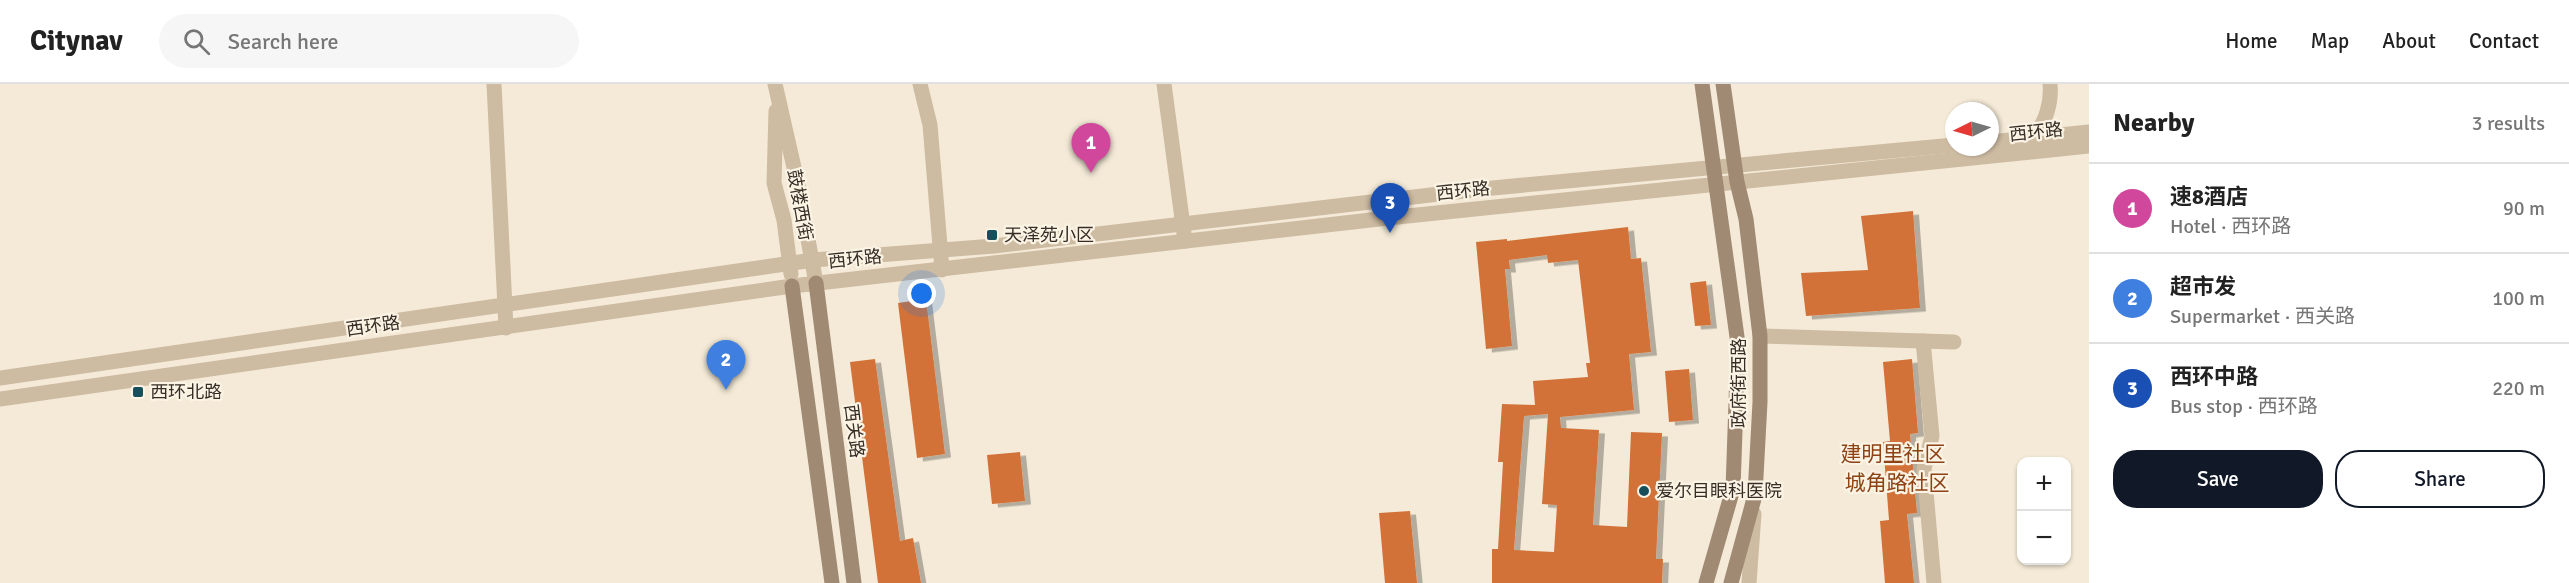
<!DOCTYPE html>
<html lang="en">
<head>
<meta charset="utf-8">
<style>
  body { margin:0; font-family:Signika,"Noto Sans SC",sans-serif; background:#f6f6f6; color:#222 }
  .controls { position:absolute; right:18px; bottom:18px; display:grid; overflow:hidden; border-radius:12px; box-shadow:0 2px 4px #0004 }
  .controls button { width:54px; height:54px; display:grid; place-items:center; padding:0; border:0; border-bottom:2px solid #e0e0e0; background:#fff; color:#222; font:30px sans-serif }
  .compass { position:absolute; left:1945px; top:18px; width:54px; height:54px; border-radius:50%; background:#fff; box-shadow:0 2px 4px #0004; rotate:265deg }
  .you { position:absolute; left:922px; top:210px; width:21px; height:21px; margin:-15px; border:4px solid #fff; border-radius:50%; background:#1a73e8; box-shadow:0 0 0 9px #1a73e833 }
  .badge { display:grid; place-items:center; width:39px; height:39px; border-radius:50%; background:#111827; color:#fff; font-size:20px; font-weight:700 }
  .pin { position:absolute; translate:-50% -50px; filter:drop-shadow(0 2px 3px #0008) }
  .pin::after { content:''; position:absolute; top:32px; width:21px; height:18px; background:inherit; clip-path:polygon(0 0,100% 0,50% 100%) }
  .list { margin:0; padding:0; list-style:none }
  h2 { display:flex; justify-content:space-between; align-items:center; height:78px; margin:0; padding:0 24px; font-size:26px }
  h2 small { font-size:20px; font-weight:400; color:#767676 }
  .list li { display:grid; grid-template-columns:39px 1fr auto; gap:18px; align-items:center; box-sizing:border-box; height:90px; padding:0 24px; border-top:2px solid #e0e0e0 }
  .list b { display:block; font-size:22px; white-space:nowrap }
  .list p { margin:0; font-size:20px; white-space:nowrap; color:#767676 }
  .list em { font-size:20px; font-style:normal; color:#767676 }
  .actions { display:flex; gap:12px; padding:18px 24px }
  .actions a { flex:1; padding:14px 0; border:2px solid #111827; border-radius:24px; text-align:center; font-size:21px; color:#111827 }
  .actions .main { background:#111827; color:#fff }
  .icon { flex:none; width:33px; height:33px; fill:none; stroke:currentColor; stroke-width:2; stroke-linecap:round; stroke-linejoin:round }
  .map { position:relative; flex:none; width:2089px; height:499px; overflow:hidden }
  header { display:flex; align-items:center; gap:36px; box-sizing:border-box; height:84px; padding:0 30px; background:#fff; border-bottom:2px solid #e0e0e0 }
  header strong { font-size:28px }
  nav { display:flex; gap:33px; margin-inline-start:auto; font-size:21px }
  .search { width:420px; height:54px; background:#f6f6f6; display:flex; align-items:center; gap:15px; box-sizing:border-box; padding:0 21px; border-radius:33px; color:#767676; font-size:22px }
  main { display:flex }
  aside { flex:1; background:#fff }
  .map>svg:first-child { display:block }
  .building { fill:#d27237; fill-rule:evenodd; filter:url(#shadow) }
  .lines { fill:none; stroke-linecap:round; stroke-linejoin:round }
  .minor { stroke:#cdbba2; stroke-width:15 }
  .tertiary { stroke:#cdbba2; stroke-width:15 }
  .secondary { stroke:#a08a73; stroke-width:15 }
  .poi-dot { fill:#174e5c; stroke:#fbf3e4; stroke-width:2 }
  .labels { text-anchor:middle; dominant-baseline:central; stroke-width:4.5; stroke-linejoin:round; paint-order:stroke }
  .street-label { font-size:18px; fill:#372d25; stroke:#fbf3e4 }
  .poi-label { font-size:18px; fill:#372d25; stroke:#fbf3e4; text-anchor:start }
  .quarter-label { font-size:21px; fill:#8d4316; stroke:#fbf3e4 }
</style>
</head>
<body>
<header>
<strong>Citynav</strong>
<div class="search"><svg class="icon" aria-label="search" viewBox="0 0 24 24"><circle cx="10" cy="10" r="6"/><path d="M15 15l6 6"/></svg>Search here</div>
<nav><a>Home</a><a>Map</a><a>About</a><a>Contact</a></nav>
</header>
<main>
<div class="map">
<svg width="2089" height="499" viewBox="0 0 2089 499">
  <defs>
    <filter id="shadow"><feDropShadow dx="6" dy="3.5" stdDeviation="0" flood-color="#0004"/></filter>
  </defs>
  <rect width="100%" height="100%" fill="#f4ead7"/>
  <g class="building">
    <polygon points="1913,127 1920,224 1806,232 1801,189 1868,186 1861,132"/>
    <path d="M1628 143 1631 175 1641 174 1651 268 1629 270 1634 326 1560 333 1561 344 1599 346 1593 441 1627 443 1631 348 1662 349 1656 475H1663L1662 499H1492V465H1498L1503 378H1498L1502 320 1535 321 1533 297 1588 293 1586 279H1590L1578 176 1548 179 1547 171 1509 176 1510 185H1505L1512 262 1486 265 1476 158 1507 155V157ZM1548 330 1542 420 1557 421 1554 468 1514 466 1524 332Z"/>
    <polygon points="1706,197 1711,241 1695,242 1690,199"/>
    <polygon points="926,215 945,370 917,374 898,219"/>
    <polygon points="875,275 900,457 913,454 921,499 878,499 850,278"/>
    <polygon points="1912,275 1918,349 1910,350 1917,429 1907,430 1914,499 1885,499 1880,437 1889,436 1883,358 1890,357 1883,278"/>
    <polygon points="1689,285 1693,336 1669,338 1665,287"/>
    <polygon points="1020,368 1025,417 992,420 987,371"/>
    <polygon points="1410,427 1417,499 1385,499 1379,429"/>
  </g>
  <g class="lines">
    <g class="minor">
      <polyline points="920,0 930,41 942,186"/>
      <polyline points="1164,0 1185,157"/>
      <path d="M2035 54C2045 36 2052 21 2050 0"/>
      <polyline points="1760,252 1954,258"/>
      <polyline points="1923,257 1932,352 1924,385 1934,499"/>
    </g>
    <g class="tertiary">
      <polyline points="494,0 506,244"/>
      <polyline points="775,0 798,101 816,199"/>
      <polyline points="776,27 774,99 784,136 791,190"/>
      <polyline points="1990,58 2089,48"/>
      <polyline points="0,294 813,176 994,162 1482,105 1954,61"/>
      <polyline points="0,315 792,202 1388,134 2089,62"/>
      <polyline points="1749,499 1754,430"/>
    </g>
    <g class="secondary">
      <polyline points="1702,0 1738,260 1733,405 1706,499"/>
      <polyline points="1723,0 1737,98 1746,135 1760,252 1760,318 1755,411 1731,499"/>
      <polyline points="816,199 854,499"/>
      <polyline points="792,202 832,499"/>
    </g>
  </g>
  <g class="poi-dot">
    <rect x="986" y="145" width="12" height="12" rx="3"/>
    <rect x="132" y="302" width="12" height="12" rx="3"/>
    <circle cx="1644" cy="407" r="6"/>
  </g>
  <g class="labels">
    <g class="street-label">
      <text transform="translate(2036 48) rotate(-6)">西环路</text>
      <text transform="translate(1463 107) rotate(-6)">西环路</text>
      <text transform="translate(800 121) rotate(80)">鼓楼西街</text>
      <text transform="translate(855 175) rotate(-6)">西环路</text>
      <text transform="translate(373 242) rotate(-8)">西环路</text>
      <text transform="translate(1739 299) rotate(-90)">政府街西路</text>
      <text transform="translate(854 347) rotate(83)">西关路</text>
    </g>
    <g class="poi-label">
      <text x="1004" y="151">天泽苑小区</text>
      <text x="150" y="308">西环北路</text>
      <text x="1656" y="407">爱尔目眼科医院</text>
    </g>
    <g class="quarter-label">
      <text x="1893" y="370">建明里社区</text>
      <text x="1897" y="399">城角路社区</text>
    </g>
  </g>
</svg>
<div class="controls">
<button>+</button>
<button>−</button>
</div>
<svg class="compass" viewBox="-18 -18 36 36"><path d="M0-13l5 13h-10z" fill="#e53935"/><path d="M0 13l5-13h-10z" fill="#767676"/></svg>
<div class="you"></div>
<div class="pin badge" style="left:1091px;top:89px;background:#d1479c">1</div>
<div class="pin badge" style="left:726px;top:306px;background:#3f7fe0">2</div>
<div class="pin badge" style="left:1390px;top:149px;background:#1a4fb4">3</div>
</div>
<aside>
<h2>Nearby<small>3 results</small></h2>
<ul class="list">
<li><span class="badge" style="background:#d1479c">1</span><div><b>速8酒店</b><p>Hotel · 西环路</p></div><em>90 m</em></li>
<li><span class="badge" style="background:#3f7fe0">2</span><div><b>超市发</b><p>Supermarket · 西关路</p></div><em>100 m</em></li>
<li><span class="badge" style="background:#1a4fb4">3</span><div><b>西环中路</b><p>Bus stop · 西环路</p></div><em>220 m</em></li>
</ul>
<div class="actions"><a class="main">Save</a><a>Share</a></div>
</aside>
</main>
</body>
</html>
